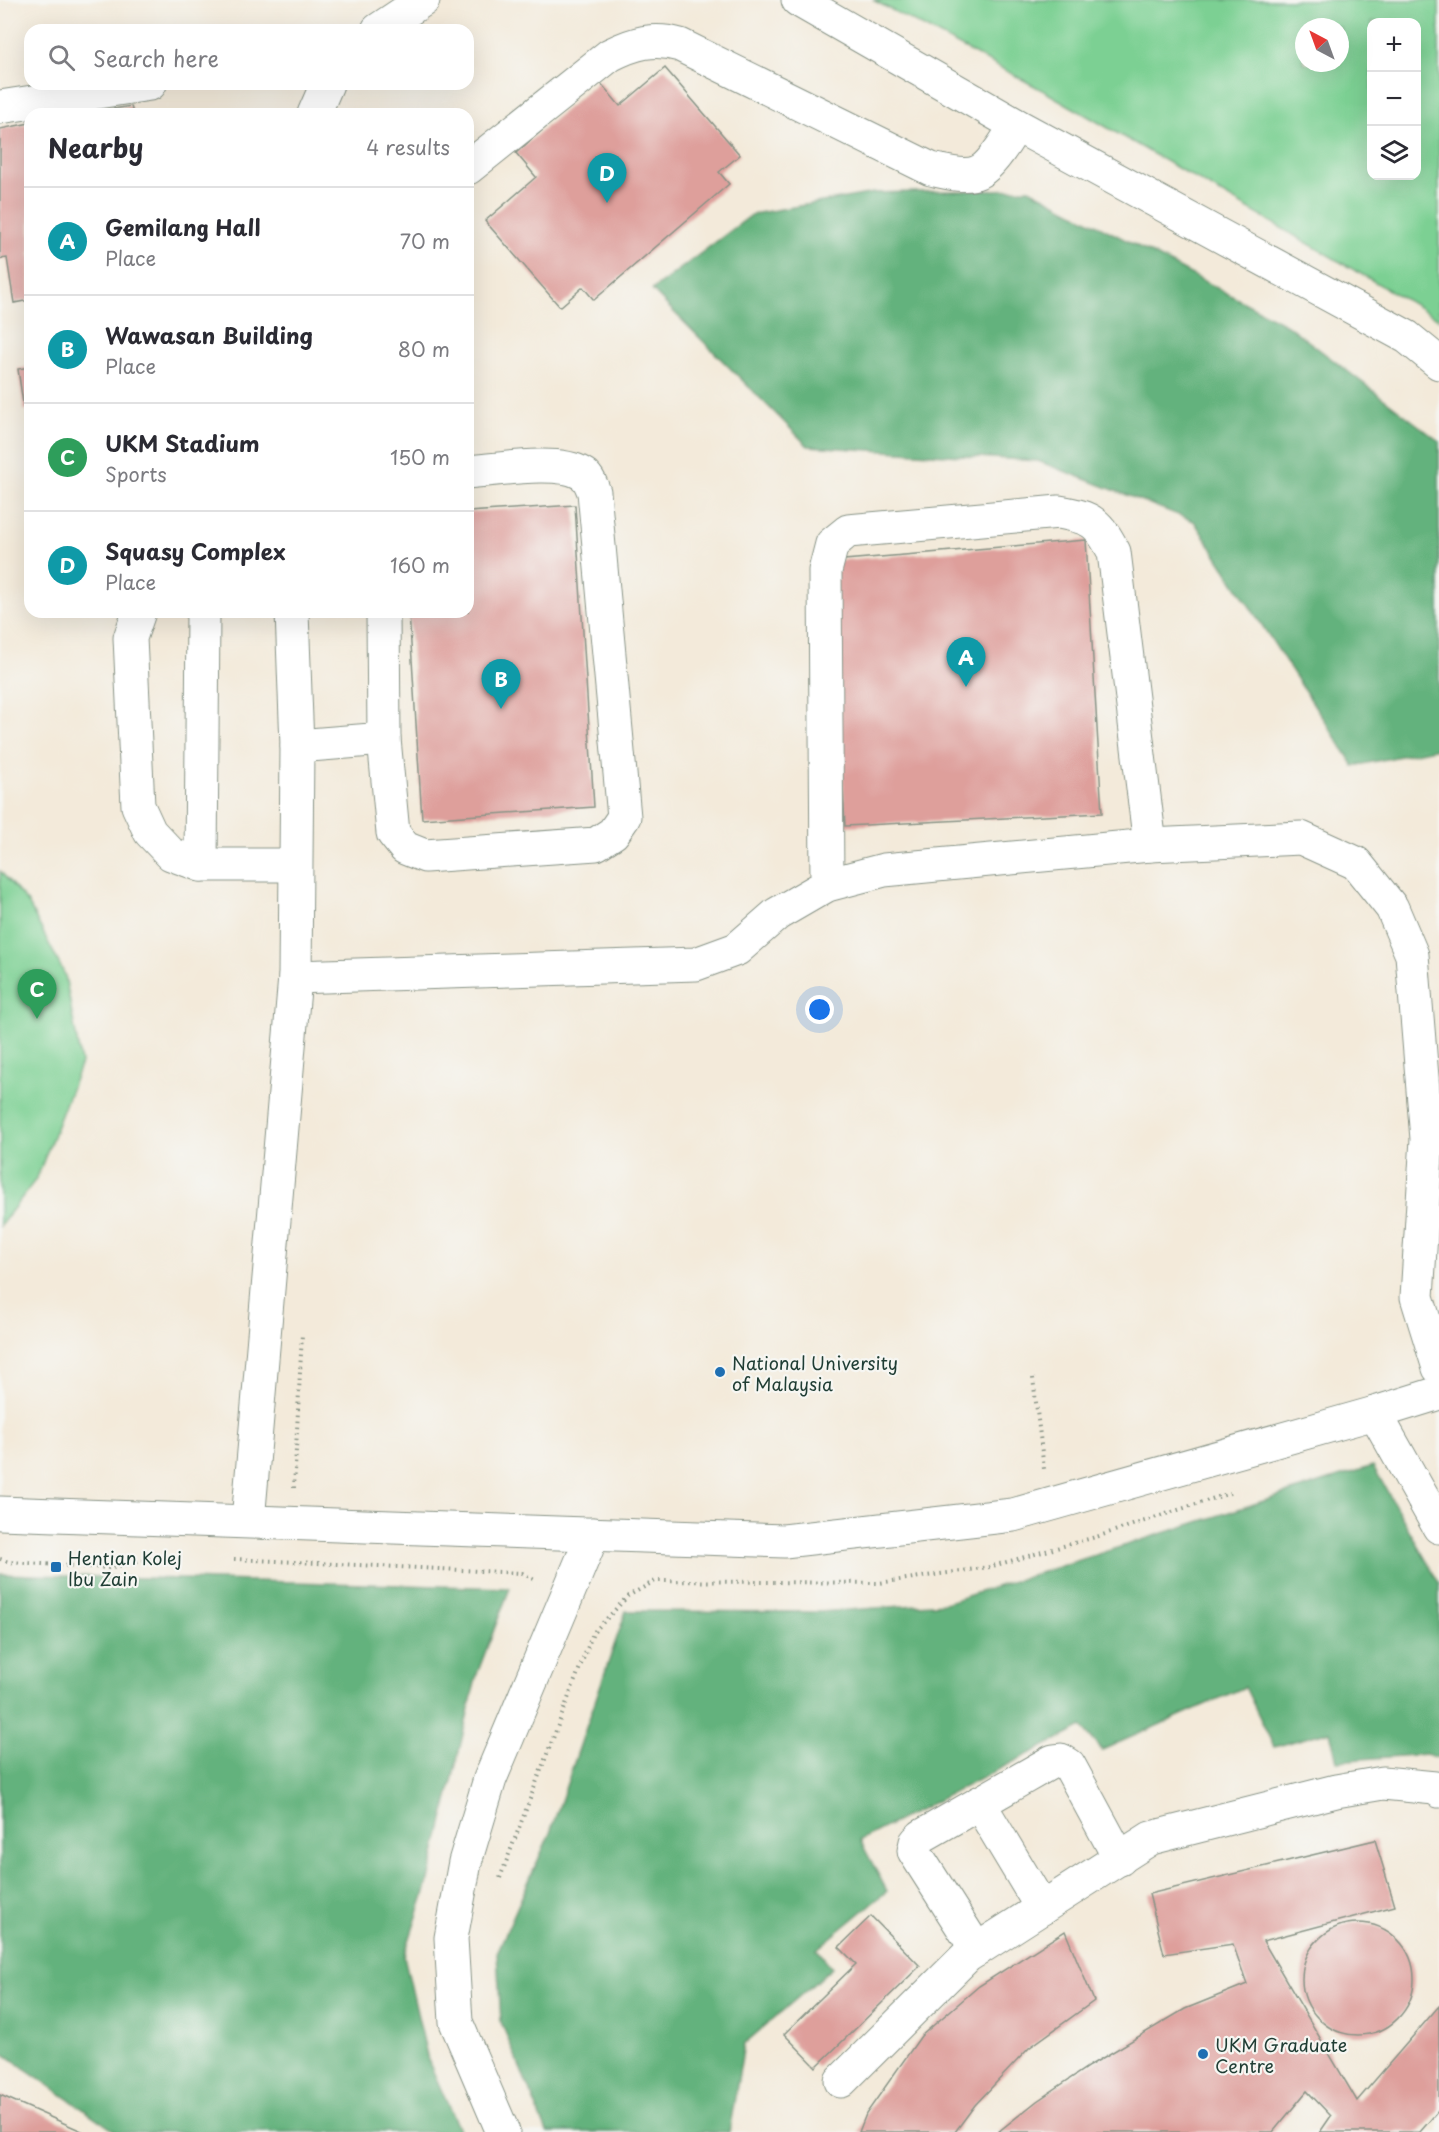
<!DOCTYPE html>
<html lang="en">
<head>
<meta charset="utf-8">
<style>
  body { margin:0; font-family:"Playpen Sans",sans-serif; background:#f2f2f3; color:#2b2b33 }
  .controls { position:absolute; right:18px; top:18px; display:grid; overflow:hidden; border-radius:12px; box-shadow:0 6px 24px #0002 }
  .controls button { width:54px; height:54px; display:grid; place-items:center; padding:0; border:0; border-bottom:2px solid #e1e1e2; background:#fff; color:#2b2b33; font:30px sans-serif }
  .compass { position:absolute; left:1295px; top:18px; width:54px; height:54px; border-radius:50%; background:#fff; box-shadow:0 6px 24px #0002; rotate:319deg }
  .you { position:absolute; left:820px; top:1010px; width:21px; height:21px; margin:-15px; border:4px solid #fff; border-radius:50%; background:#1a73e8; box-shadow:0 0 0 9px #1a73e833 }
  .badge { display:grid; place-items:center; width:39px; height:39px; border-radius:50%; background:#1f6fb2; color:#fff; font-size:20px; font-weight:700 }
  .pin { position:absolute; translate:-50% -50px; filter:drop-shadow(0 2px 3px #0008) }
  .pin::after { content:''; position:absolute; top:32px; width:21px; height:18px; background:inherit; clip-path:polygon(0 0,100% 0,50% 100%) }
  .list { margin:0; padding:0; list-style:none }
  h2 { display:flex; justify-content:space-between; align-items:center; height:78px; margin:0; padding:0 24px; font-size:26px }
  h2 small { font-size:20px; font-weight:400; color:#7c7c81 }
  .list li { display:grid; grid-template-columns:39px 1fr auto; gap:18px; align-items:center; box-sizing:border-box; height:108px; padding:0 24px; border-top:2px solid #e1e1e2 }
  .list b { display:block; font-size:22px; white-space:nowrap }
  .list p { margin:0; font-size:20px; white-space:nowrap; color:#7c7c81 }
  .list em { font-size:20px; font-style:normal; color:#7c7c81 }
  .icon { flex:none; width:33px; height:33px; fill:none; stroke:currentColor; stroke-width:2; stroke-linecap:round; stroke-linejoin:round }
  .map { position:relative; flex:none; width:1439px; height:2132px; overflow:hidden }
  .search { position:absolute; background:#fff; box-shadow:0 6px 24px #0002; left:24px; top:24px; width:450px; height:66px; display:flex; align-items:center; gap:15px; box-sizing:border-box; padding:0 21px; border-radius:18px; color:#7c7c81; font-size:22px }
  .panel { position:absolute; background:#fff; box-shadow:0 6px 24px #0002; left:24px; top:108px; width:450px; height:510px; border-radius:18px }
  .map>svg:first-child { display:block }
  .green { fill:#7bd093; stroke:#4d8664; stroke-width:1.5; fill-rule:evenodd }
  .forest { fill:#64b27d; stroke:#427858; stroke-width:1.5 }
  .building { fill:#de9f9b }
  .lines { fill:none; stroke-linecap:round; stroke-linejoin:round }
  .minor-casing { stroke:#899487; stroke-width:35 }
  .path { stroke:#899487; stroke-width:4; stroke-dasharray:1.5 4.5; stroke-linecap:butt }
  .minor { stroke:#fff; stroke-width:33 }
  .poi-dot { fill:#1f6fb2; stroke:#f6f6f2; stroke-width:2 }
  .labels { text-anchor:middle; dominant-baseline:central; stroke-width:4.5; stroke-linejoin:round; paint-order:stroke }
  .poi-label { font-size:18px; fill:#1f3d34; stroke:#f6f6f2; text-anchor:start }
</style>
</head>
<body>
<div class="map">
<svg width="1439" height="2132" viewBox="0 0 1439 2132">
  <rect width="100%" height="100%" fill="#f6f6f2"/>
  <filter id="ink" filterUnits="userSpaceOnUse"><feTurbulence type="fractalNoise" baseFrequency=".0167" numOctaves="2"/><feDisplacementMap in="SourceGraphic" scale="12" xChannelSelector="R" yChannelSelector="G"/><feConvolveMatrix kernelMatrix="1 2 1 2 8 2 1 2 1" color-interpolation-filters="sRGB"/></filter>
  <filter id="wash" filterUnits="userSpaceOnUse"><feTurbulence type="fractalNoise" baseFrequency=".008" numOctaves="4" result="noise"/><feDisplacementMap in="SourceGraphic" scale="24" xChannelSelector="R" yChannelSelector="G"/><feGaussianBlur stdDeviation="1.35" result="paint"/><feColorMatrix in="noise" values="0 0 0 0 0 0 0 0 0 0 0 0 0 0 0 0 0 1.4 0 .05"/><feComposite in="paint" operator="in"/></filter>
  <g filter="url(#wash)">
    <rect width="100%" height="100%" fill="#f3eada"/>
    <g class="green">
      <path d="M873 0H1439V319L1044 91ZM1372 22H1416V176H1372ZM1304 27H1340V63H1304Z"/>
      <polygon points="0,871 28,903 65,975 81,1063 37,1178 0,1226"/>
    </g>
    <g class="forest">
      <polygon points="1029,189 1287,325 1439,441 1439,748 1354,766 1194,521 1038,461 808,446 652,290 753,214 874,193"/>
      <polygon points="1373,1466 1439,1583 1439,1758 1426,1754 1337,1761 1330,1731 1274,1747 1245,1687 1102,1750 1082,1727 860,1840 887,1891 817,1949 832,1968 744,2044 729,2132 547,2132 501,2022 497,1953 550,1833 626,1611 820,1612 945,1603"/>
      <polygon points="0,1574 510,1588 477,1674 429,1880 404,1956 428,2060 460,2132 116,2132 0,2051"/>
    </g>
    <g id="blocks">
      <g class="building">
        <polygon points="665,68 740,155 719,172 729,184 594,300 583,287 560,307 485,221 536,177 516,153 599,81 620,106"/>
        <polygon points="131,106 133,114 91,114 90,113"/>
        <polygon points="30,123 30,300 14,303 7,258 0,259 0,129"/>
        <polygon points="30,367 30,409 24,410 18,369"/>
        <polygon points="575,505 594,807 422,819 409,612 468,612 468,512"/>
        <polygon points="1086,540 1102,813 845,826 832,561"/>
        <polygon points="1375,1840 1395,1906 1263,1941 1357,2101 1439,2006 1439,2110 1420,2132 1320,2132 1331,2116 1307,2091 1273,2132 998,2132 1037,2101 1089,2066 1185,2009 1247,1984 1233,1944 1164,1954 1149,1894"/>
        <polygon points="871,1916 920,1966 816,2067 784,2034 856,1964 839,1947"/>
        <circle cx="1358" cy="1979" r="56"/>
        <polygon points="1065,1931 1094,2001 1029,2048 975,2105 955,2132 859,2132 866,2114 921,2036 979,1986"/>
        <polygon points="0,2095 84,2132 0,2132"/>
      </g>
    </g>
  </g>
  <g filter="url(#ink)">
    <use href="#blocks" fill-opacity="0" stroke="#899487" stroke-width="1.5"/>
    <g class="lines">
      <g class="minor-casing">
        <g id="minor">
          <polyline points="798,0 1016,125 1407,337 1439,363"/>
          <polyline points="378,30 423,0"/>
          <polyline points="0,107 150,84"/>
          <polyline points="314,114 327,84"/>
          <path d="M468 168 610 55C634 43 654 37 680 45L931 169C945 172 965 178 978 172 991 167 1009 137 1016 125"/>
          <polyline points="139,612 130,638 138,806 150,832 171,854 201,865 295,865"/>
          <path d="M384 739 393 833 405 848 425 856 596 844 613 833 624 817 594 492C591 485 589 477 581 473 558 459 496 470 468 472"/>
          <polyline points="297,746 384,739 383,612"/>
          <polyline points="201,865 203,612"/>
          <path d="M827 885 825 571 832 544 848 531 1059 512C1093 518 1098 522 1114 552L1150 845"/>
          <polyline points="295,977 696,964 737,949 777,914 827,885 884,870 1150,845 1301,838 1356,863 1392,908 1412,955 1427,1139 1417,1297 1439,1368"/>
          <polyline points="1375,1413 1439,1527"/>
          <polyline points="0,1513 784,1541 1013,1515 1375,1413 1439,1393"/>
          <polyline points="248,1521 295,977 297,746 292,612"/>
          <polyline points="979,1803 1042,1908"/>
          <polyline points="977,1950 914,1851 916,1842 922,1836 1053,1761 1061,1760 1069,1765 1120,1859"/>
          <polyline points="841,2081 967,1956 1151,1838 1336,1791 1383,1783 1435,1788 1439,1791"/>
          <polyline points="503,2132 456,2022 451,1938 465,1862 490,1779 593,1534"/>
        </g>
      </g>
      <g class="path">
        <polyline points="1033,1378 1044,1469"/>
        <polyline points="294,1488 302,1334"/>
        <polyline points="0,1559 9,1562 108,1568 166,1556"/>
        <polyline points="234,1559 522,1573 536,1581"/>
        <polyline points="500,1878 593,1633 628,1596 655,1581 879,1583 989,1567 1099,1536 1230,1493"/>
      </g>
      <use href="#minor" class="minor"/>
    </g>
  </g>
  <g class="poi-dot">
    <circle cx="720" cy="1372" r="6"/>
    <rect x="50" y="1561" width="12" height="12" rx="3"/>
    <circle cx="1203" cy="2054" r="6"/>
  </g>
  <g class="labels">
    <g class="poi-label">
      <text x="732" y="1362">National University<tspan x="732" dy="21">of Malaysia</tspan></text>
      <text x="68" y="1557">Hentian Kolej<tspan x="68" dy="21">Ibu Zain</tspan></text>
      <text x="1215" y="2044">UKM Graduate<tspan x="1215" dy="21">Centre</tspan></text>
    </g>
  </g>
</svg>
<div class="controls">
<button>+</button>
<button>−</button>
<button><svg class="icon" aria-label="layers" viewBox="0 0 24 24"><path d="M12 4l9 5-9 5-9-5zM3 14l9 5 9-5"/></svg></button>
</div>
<svg class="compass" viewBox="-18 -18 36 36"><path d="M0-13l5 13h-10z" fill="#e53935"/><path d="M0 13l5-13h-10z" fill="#7c7c81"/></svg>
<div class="you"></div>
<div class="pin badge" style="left:966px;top:687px;background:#0f9aa8">A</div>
<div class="pin badge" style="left:501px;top:709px;background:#0f9aa8">B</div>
<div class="pin badge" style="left:37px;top:1019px;background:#2e9e5b">C</div>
<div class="pin badge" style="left:607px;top:203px;background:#0f9aa8">D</div>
<div class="search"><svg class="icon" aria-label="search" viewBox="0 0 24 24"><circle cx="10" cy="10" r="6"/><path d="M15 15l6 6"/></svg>Search here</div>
<section class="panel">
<h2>Nearby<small>4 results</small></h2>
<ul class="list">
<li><span class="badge" style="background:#0f9aa8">A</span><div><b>Gemilang Hall</b><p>Place</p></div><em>70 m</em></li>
<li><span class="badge" style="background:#0f9aa8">B</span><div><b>Wawasan Building</b><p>Place</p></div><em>80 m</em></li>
<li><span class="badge" style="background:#2e9e5b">C</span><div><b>UKM Stadium</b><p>Sports</p></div><em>150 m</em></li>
<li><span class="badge" style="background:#0f9aa8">D</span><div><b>Squasy Complex</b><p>Place</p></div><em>160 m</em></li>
</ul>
</section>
</div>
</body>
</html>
